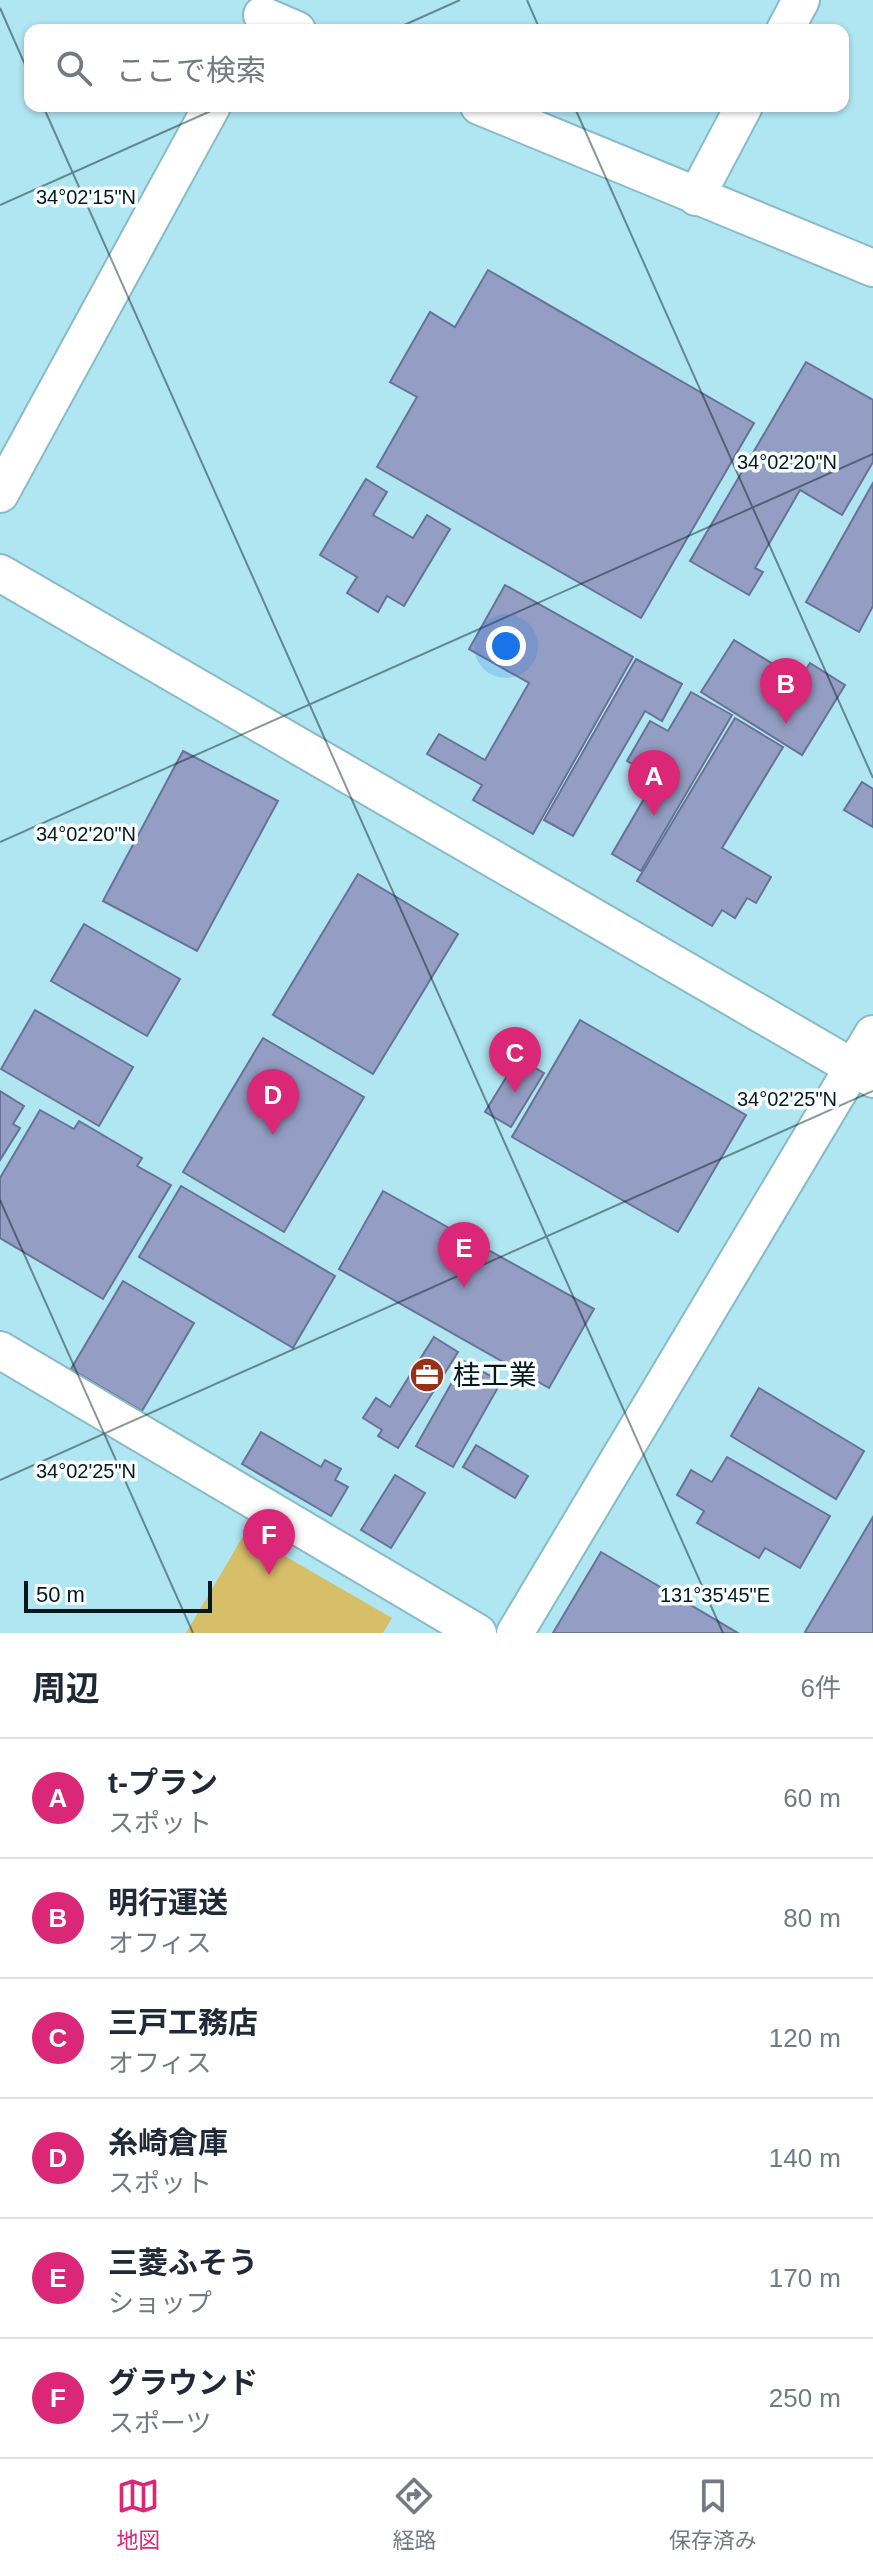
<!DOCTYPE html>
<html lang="ja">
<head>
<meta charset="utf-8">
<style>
  body { margin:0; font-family:Arial,"Noto Sans JP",sans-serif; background:#f6f6f7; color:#1f2937 }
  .scale { position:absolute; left:24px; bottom:20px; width:188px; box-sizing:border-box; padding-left:8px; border:4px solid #04191d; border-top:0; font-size:22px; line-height:28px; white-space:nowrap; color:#04191d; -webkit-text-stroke:6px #f8fdfe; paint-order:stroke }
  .you { position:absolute; left:506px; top:646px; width:28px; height:28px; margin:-20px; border:6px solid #fff; border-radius:50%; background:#1a73e8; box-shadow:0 0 0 12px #1a73e833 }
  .badge { display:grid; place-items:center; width:52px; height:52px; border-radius:50%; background:#db2777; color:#fff; font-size:26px; font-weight:700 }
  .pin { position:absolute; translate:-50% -66px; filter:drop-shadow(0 2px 4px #0008) }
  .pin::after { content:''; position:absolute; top:42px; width:28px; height:24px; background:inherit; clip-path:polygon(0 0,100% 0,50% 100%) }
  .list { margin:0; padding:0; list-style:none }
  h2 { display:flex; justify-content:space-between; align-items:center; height:104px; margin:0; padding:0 32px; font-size:34px }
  h2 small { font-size:26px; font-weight:400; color:#747a83 }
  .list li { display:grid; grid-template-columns:52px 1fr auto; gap:24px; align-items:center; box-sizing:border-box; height:120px; padding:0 32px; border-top:2px solid #e0e1e3 }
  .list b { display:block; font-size:30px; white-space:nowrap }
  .list p { margin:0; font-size:26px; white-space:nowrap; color:#747a83 }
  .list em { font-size:26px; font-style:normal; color:#747a83 }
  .icon { flex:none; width:44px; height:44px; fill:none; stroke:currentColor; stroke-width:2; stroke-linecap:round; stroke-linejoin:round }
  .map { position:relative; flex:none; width:873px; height:1633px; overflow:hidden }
  .search { position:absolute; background:#fff; box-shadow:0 2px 6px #0004; left:24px; right:24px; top:24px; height:88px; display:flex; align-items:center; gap:20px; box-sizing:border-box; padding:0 28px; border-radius:16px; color:#747a83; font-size:30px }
  .sheet { height:824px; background:#fff }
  nav { display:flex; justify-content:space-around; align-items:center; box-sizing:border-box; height:112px; border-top:2px solid #e0e1e3; background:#fff; font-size:22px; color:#747a83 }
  nav a { display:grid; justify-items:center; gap:4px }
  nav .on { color:#db2777 }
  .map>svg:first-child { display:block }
  .green { fill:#d7be69 }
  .building { fill:#949ec4; stroke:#687296; stroke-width:2 }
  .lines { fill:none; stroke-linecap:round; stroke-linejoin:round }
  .minor-casing { stroke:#87bbc7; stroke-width:40 }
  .minor { stroke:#fff; stroke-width:36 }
  .ticks { fill:none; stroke:#04191d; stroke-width:2; stroke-opacity:0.45 }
  .labels { text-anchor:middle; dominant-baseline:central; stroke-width:7; stroke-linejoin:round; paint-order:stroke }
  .poi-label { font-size:28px; fill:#04191d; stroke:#f8fdfe; text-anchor:start }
  .ticks-label { font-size:20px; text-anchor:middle; fill:#04191d; stroke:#f8fdfe; stroke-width:7; stroke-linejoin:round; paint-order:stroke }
</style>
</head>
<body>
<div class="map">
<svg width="873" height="1633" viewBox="0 0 873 1633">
  <rect width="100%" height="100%" fill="#b0e5f2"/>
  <polygon class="green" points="245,1533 392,1618 383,1633 186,1633"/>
  <g class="building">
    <polygon points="488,270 754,423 641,618 377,467 417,397 390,382 430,312 455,327"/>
    <polygon points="806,362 873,400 873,462 842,515 800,490 755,568 763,572 749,595 690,561"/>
    <polygon points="366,479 387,492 373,515 413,538 427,515 450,529 404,606 387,596 378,612 347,593 357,577 320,555"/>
    <polygon points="873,483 873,606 859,632 806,602"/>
    <polygon points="505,585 633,657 533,834 473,800 482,785 427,754 439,734 485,760 529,683 469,649"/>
    <polygon points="734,640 799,680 810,663 845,685 802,755 701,692"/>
    <polygon points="636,659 682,684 662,721 645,711 573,836 544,820"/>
    <polygon points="691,692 732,715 641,871 612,854 656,778 627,761 650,721 668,731"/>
    <polygon points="735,718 783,747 722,848 771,877 756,903 747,898 735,918 722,910 712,926 637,881"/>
    <polygon points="183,751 278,801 197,951 103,901"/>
    <polygon points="862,782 873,789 873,827 844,810"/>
    <polygon points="358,874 458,934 373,1074 273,1015"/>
    <polygon points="84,924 180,979 147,1036 51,981"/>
    <polygon points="35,1010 133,1067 99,1126 1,1069"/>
    <polygon points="580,1020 746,1115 678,1232 512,1137"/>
    <polygon points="263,1038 364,1097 284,1232 183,1172"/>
    <polygon points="518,1058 544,1073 511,1127 485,1112"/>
    <polygon points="0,1091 24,1106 13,1124 20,1128 0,1160"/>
    <polygon points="40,1110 74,1129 79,1121 142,1158 137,1166 171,1185 103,1299 0,1238 0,1178"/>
    <polygon points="181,1186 335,1276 293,1348 139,1257"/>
    <polygon points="383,1191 594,1309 549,1388 339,1269"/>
    <polygon points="123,1281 194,1323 142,1411 71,1369"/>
    <polygon points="434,1337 458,1352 398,1448 378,1436 382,1430 363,1418 376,1398 390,1407"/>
    <polygon points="464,1361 501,1382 453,1467 416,1446"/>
    <polygon points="759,1388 864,1451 836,1499 731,1436"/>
    <polygon points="261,1432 321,1467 325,1460 341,1469 335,1480 348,1487 331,1516 242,1464"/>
    <polygon points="476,1445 528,1476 515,1498 463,1467"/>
    <polygon points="727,1457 830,1516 800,1568 765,1548 759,1558 697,1523 704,1511 677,1495 691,1470 712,1482"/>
    <polygon points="395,1475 425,1493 391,1548 361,1530"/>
    <polygon points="873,1517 873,1633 807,1633 805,1632"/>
    <polygon points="601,1552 738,1633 553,1633"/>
  </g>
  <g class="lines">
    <g class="minor-casing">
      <g id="minor">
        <polyline points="262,15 297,30"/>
        <polyline points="785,30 801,0"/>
        <polyline points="479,106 873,268"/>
        <polyline points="696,197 744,106"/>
        <polyline points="0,494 212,106"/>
        <polyline points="0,573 873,1079"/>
        <polyline points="0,1350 478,1633"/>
        <polyline points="515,1633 873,1034"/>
      </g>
    </g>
    <use href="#minor" class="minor"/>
  </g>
  <path class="ticks" d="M527 0 540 30M0 8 30 76M393 30 460 0M43 106 723 1633M574 106 873 778M0 205 222 106M0 842 873 454M0 1200 193 1633M0 1480 873 1091"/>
  <defs>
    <g id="office-disc" transform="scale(1.8)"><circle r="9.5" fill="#99301a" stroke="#f8fdfe"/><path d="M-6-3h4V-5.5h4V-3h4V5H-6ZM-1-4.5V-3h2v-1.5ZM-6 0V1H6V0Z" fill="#fff"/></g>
  </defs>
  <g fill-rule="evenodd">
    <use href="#office-disc" x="427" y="1375"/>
  </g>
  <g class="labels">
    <g class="poi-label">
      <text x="453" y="1375">桂工業</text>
    </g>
  </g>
  <g class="ticks-label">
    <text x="86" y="204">34°02'15"N</text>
    <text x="787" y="469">34°02'20"N</text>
    <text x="86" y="841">34°02'20"N</text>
    <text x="787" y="1106">34°02'25"N</text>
    <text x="86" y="1478">34°02'25"N</text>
    <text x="715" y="1602">131°35'45"E</text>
  </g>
</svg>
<div class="scale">50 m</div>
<div class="you"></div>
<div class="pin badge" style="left:654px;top:816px">A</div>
<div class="pin badge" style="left:786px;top:724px">B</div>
<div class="pin badge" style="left:515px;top:1093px">C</div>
<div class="pin badge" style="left:273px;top:1135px">D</div>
<div class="pin badge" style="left:464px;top:1288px">E</div>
<div class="pin badge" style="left:269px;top:1575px">F</div>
<div class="search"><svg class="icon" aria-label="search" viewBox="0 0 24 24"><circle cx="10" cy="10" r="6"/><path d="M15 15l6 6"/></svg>ここで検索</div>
</div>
<section class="sheet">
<h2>周辺<small>6件</small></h2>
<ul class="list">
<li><span class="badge">A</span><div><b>t-プラン</b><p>スポット</p></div><em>60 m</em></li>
<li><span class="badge">B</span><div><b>明行運送</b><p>オフィス</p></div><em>80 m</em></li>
<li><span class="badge">C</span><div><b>三戸工務店</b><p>オフィス</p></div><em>120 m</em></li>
<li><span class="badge">D</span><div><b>糸崎倉庫</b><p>スポット</p></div><em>140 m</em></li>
<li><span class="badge">E</span><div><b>三菱ふそう</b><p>ショップ</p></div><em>170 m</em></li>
<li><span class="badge">F</span><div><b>グラウンド</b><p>スポーツ</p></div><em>250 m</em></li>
</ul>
</section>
<nav>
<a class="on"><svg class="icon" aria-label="map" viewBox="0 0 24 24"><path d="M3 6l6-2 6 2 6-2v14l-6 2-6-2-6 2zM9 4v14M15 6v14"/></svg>地図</a>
<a><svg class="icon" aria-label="directions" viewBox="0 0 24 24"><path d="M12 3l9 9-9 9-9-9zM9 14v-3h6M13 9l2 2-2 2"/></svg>経路</a>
<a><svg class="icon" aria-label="saved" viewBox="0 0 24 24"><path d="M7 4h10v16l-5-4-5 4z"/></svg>保存済み</a>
</nav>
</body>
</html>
